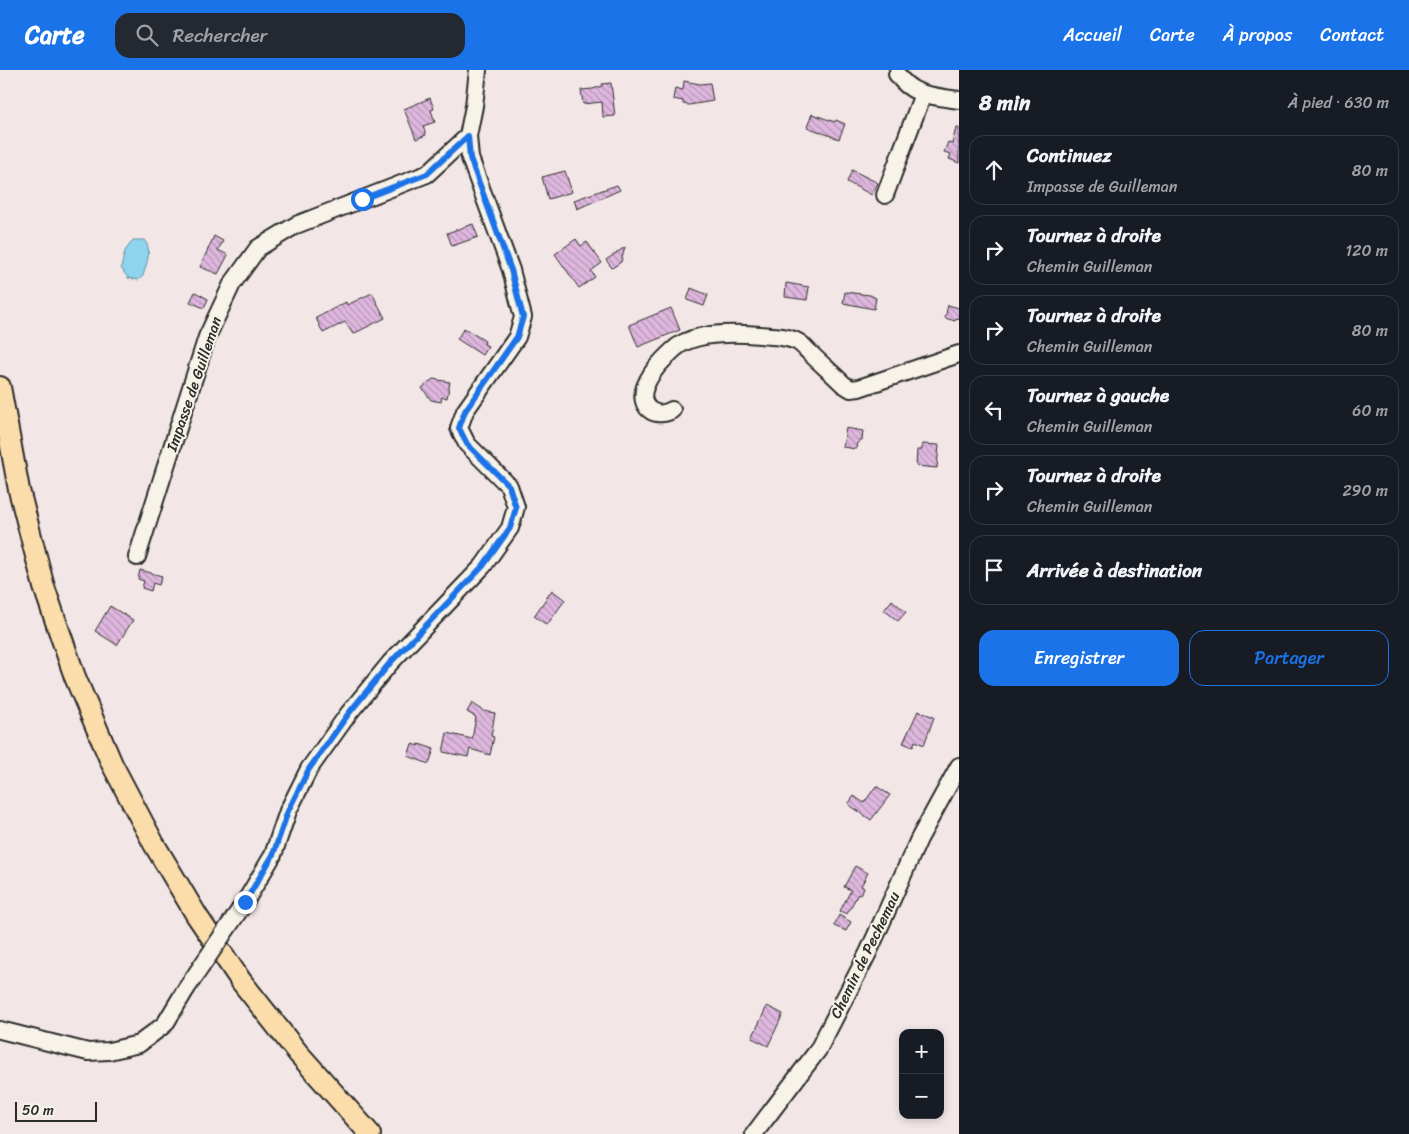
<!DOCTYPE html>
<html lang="fr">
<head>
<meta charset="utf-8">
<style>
  body { margin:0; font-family:Sriracha,sans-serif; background:#242831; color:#f1f3f6 }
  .controls { position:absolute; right:15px; bottom:15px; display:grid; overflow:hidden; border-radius:10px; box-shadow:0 2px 8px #0003 }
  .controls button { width:45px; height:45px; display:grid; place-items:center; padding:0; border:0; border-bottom:1px solid #363941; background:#171b24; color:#f1f3f6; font:25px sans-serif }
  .scale { position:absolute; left:15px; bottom:12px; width:82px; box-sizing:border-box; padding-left:5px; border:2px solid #2b2b2b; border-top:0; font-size:14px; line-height:18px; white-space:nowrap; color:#2b2b2b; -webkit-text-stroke:4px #f7f3e8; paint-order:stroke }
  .stop { position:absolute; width:15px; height:15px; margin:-11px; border:4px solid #1a73e8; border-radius:50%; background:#fff }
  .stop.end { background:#1a73e8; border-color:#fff; box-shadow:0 1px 5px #0008 }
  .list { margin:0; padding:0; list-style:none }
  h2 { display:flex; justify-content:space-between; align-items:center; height:65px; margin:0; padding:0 20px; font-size:21px }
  h2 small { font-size:16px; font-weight:400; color:#9ea1a6 }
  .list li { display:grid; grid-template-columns:32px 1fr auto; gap:15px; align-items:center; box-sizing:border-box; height:70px; margin:0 10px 10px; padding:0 10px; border:1px solid #363941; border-radius:15px }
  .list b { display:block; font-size:19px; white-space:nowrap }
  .list p { margin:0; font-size:16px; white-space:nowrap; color:#9ea1a6 }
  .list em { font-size:16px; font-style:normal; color:#9ea1a6 }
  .actions { display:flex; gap:10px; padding:15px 20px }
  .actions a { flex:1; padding:11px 0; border:1px solid #1a73e8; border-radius:15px; text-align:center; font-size:18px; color:#1a73e8 }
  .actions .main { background:#1a73e8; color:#fff }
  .icon { flex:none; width:28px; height:28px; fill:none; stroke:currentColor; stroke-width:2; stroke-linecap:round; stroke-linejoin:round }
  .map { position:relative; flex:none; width:959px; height:1064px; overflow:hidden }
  header { display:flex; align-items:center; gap:30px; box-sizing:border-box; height:70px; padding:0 25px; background:#1a73e8; color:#fff }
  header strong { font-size:24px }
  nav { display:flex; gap:28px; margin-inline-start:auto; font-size:18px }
  .search { width:350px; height:45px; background:#242831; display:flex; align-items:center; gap:12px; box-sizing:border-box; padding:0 18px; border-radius:15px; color:#9ea1a6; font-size:19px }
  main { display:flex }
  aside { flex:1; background:#171b24 }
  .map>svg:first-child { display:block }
  .water { fill:#8dd4ee; stroke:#6690a0 }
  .building { fill:url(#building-back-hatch); stroke:#2b2b2b }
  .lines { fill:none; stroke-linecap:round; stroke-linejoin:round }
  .minor-casing { stroke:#2b2b2b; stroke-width:20 }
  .major-casing { stroke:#2b2b2b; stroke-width:24 }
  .minor { stroke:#f7f3e8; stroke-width:16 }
  .major { stroke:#fbddab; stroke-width:20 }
  .minor-bridge-casing { stroke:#2b2b2b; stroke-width:20; stroke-linecap:butt }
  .minor-bridge { stroke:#f7f3e8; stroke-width:16 }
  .route { stroke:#1a73e8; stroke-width:6 }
  .labels { text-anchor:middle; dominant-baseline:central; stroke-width:4; stroke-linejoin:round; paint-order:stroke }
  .street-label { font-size:15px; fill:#2b2b2b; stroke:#f7f3e8 }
</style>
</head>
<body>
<header>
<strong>Carte</strong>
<div class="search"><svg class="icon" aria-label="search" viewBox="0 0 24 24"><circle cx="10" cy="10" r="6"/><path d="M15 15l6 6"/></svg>Rechercher</div>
<nav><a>Accueil</a><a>Carte</a><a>À propos</a><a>Contact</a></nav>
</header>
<main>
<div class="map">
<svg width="959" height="1064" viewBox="0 0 959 1064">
  <defs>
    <pattern id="building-back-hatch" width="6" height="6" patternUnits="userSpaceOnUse" patternTransform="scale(1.25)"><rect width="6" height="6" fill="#dfb7df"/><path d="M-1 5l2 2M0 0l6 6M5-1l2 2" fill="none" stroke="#b595b5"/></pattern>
  </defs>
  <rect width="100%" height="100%" fill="#f2e7e6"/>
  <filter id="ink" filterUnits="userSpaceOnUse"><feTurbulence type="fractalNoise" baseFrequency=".02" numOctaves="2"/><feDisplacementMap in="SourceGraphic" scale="10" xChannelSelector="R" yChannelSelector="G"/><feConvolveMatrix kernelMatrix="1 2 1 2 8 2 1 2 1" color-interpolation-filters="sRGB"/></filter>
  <g filter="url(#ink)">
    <path class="water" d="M133 170H144C153 179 146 195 143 206L138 210 128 208 121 198 125 181Z"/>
    <g class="building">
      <polygon points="684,11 700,14 710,13 713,31 689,35 683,34 683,31 673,29 675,18 683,20"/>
      <polygon points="611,13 615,46 603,47 602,32 583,34 581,20 593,19 602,16 602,14"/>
      <polygon points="430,28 434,39 431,40 435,52 423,56 426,65 416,69 404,39"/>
      <polygon points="812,44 835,52 836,50 845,54 839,69 807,57"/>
      <polygon points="956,58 959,58 959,93 949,89 951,84 944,82 948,72 952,74"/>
      <polygon points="852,100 878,113 872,125 847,112"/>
      <polygon points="565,101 572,122 548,129 542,107"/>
      <polygon points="617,115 620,120 577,139 574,130"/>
      <polygon points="473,154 478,167 452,176 447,163"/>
      <polygon points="214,166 223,171 218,180 228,185 218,204 200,197"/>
      <polygon points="576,169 581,176 587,172 602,193 591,201 595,207 579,218 555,184"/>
      <polygon points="625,177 621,192 612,198 606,190"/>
      <polygon points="786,213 809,217 807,230 785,227"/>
      <polygon points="691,218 708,225 704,236 687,230"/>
      <polygon points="195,222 208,229 204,238 190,232"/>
      <polygon points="845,222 870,225 876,228 874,239 843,233"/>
      <polygon points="372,223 385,248 353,264 345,252 323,263 316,248 346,232 347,235"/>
      <polygon points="948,235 959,238 959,249 956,248 955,251 945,248"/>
      <polygon points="671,238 680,260 638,277 629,255"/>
      <polygon points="464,258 485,271 484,274 488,276 482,285 457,269"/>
      <polygon points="433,309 450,312 447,328 442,327 441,332 431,330 422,318"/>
      <polygon points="846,358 863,361 862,370 859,370 859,373 857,373 856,379 843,377"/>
      <polygon points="922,374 939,375 937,398 916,396 917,380 922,380"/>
      <polygon points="140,500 162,506 159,515 153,513 151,521 142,518 144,511 138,509"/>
      <polygon points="552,520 565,530 547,555 534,546"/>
      <polygon points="892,530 906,542 898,551 884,540"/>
      <polygon points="110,536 133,550 117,575 95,561"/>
      <polygon points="472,633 484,641 495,643 491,666 494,667 490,685 470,679 468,687 443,682 447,663 472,669 476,647 467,642"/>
      <polygon points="918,641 934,647 924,675 915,671 913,677 903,673"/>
      <polygon points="412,674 418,676 419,674 434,679 429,694 408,686"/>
      <polygon points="876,716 890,725 871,750 848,734 854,726 864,733"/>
      <polygon points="855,796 868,803 861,816 864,818 860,825 858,824 847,844 840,841 851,820 844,817"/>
      <polygon points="839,845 851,852 846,861 834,856"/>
      <polygon points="767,936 783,944 768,976 752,968"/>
    </g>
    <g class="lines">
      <g class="minor-casing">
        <g id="minor">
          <path d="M897 4C912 27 935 26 959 30"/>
          <polyline points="885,125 923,24"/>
          <path d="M672 340C654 350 638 336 645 317 649 306 656 297 664 289 670 283 677 275 685 272 707 262 736 263 760 265 772 266 788 266 798 272 802 274 806 279 809 282 820 293 832 303 843 314L851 319 859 318 959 284"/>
          <polyline points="137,487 207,267 232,214 258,178 296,155 427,104 468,66"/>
          <polyline points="245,832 273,785 288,741 309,699 349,643 390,593 483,496 510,458 516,437 509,416 467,374 459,358 465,341 517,267 523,247 511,200 470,88 468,66 474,36 478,0"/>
          <polyline points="0,960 88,982 109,981 139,974 165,954 186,919"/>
          <polyline points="754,1064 818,980 868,883 919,769 959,696"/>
        </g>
      </g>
      <g class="major-casing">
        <polyline id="major" points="0,317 19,420 44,517 75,607 112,694 154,774 197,846 241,911 298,983 370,1064"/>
      </g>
      <use href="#minor" class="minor"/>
      <use href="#major" class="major"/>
      <g class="minor-bridge-casing">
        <polyline id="minor-bridge" points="186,919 245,832"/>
      </g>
      <use href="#minor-bridge" class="minor-bridge"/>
    </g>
  </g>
  <g class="lines" filter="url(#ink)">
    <polyline class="route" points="245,832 273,785 288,741 309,699 349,643 390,593 483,496 510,458 516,438 509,416 467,374 459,358 465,341 517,267 523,247 511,200 470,88 468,66 427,104 362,129"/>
  </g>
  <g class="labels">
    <g class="street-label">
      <text transform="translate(194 314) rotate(-71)">Impasse de Guilleman</text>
      <text transform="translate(865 885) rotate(-64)">Chemin de Pechemau</text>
    </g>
  </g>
</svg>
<div class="controls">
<button>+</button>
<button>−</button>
</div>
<div class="scale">50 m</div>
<div class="stop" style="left:362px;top:129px"></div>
<div class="stop end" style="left:245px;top:832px"></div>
</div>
<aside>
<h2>8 min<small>À pied · 630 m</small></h2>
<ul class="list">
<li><svg class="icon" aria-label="ahead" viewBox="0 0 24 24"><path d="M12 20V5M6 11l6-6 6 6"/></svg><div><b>Continuez</b><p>Impasse de Guilleman</p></div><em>80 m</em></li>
<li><svg class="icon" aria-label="right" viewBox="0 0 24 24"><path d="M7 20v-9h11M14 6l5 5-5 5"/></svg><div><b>Tournez à droite</b><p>Chemin Guilleman</p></div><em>120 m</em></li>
<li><svg class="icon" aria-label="right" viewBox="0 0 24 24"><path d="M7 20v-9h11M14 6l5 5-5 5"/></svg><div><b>Tournez à droite</b><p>Chemin Guilleman</p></div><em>80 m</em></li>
<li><svg class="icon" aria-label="left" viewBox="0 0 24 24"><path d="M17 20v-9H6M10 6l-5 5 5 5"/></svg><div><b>Tournez à gauche</b><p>Chemin Guilleman</p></div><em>60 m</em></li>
<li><svg class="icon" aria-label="right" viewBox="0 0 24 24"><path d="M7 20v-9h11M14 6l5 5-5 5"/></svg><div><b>Tournez à droite</b><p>Chemin Guilleman</p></div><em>290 m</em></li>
<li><svg class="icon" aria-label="arrive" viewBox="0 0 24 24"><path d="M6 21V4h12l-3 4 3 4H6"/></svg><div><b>Arrivée à destination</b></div></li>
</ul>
<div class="actions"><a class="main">Enregistrer</a><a>Partager</a></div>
</aside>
</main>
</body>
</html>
